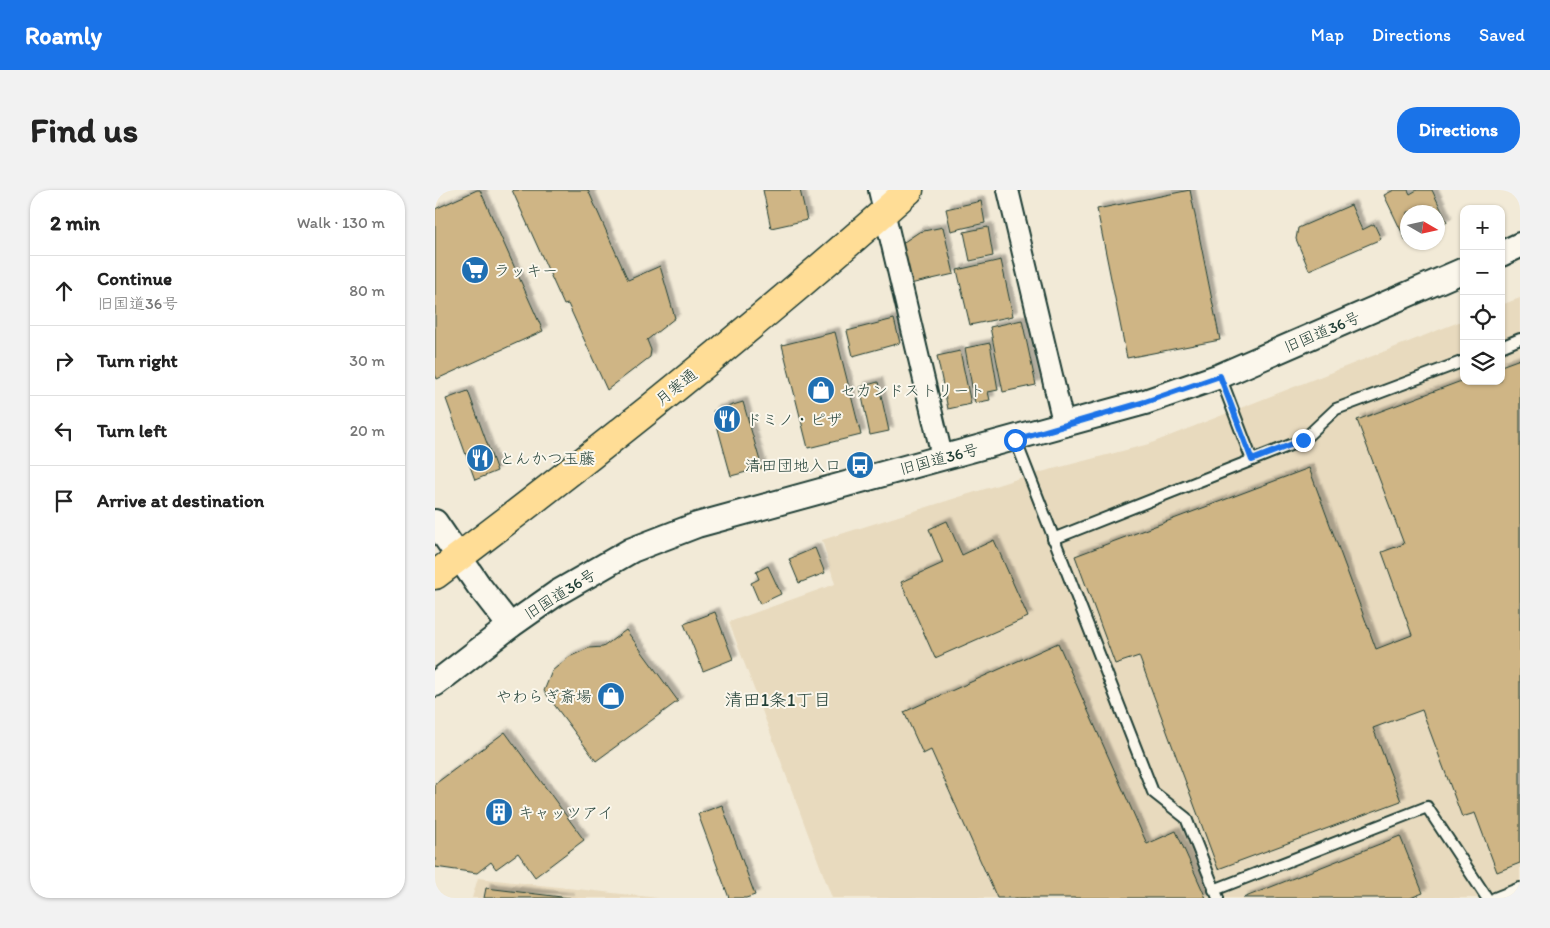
<!DOCTYPE html>
<html lang="en">
<head>
<meta charset="utf-8">
<style>
  body { margin:0; font-family:Itim,"Klee One",sans-serif; background:#f2f2f2; color:#222 }
  .controls { position:absolute; right:15px; top:15px; display:grid; overflow:hidden; border-radius:10px; box-shadow:0 1px 4px #0004 }
  .controls button { width:45px; height:45px; display:grid; place-items:center; padding:0; border:0; border-bottom:1px solid #e0e0e0; background:#fff; color:#222; font:25px sans-serif }
  .compass { position:absolute; left:965px; top:15px; width:45px; height:45px; border-radius:50%; background:#fff; box-shadow:0 1px 4px #0004; rotate:99deg }
  .stop { position:absolute; width:15px; height:15px; margin:-11px; border:4px solid #1a73e8; border-radius:50%; background:#fff }
  .stop.end { background:#1a73e8; border-color:#fff; box-shadow:0 1px 5px #0008 }
  .list { margin:0; padding:0; list-style:none }
  h2 { display:flex; justify-content:space-between; align-items:center; height:65px; margin:0; padding:0 20px; font-size:21px }
  h2 small { font-size:16px; font-weight:400; color:#767676 }
  .list li { display:grid; grid-template-columns:32px 1fr auto; gap:15px; align-items:center; box-sizing:border-box; height:70px; padding:0 20px; border-top:1px solid #e0e0e0 }
  .list b { display:block; font-size:19px; white-space:nowrap }
  .list p { margin:0; font-size:16px; white-space:nowrap; color:#767676 }
  .list em { font-size:16px; font-style:normal; color:#767676 }
  .icon { flex:none; width:28px; height:28px; fill:none; stroke:currentColor; stroke-width:2; stroke-linecap:round; stroke-linejoin:round }
  .map { position:relative; flex:none; width:1085px; height:708px; overflow:hidden; border-radius:20px }
  header { display:flex; align-items:center; gap:30px; box-sizing:border-box; height:70px; padding:0 25px; background:#1a73e8; color:#fff }
  header strong { font-size:24px }
  nav { display:flex; gap:28px; margin-inline-start:auto; font-size:18px }
  .intro { display:flex; align-items:center; justify-content:space-between; box-sizing:border-box; height:120px; padding:0 30px }
  h1 { margin:0; font-size:35px }
  .button { padding:12px 22px; border-radius:20px; background:#1a73e8; color:#fff; font-size:18px; font-weight:700 }
  main { display:flex; gap:30px; padding:0 30px }
  aside { flex:1; background:#fff; border-radius:20px; box-shadow:0 1px 4px #0004 }
  .map>svg:first-child { display:block }
  .built { fill:#e8dabe }
  .building { fill:#cfb585; stroke:#1f3d34; filter:url(#shadow) }
  .lines { fill:none; stroke-linecap:round; stroke-linejoin:round }
  .service-casing { stroke:#1f3d34; stroke-width:14 }
  .minor-casing { stroke:#1f3d34; stroke-width:24 }
  .tertiary-casing { stroke:#1f3d34; stroke-width:28 }
  .trunk-casing { stroke:#1f3d34; stroke-width:31 }
  .service { stroke:#fbf7ec; stroke-width:10 }
  .minor { stroke:#fbf7ec; stroke-width:20 }
  .tertiary { stroke:#fbf7ec; stroke-width:24 }
  .trunk { stroke:#ffdd96; stroke-width:28 }
  .route { stroke:#1a73e8; stroke-width:6 }
  .labels { text-anchor:middle; dominant-baseline:central; stroke-width:4; stroke-linejoin:round; paint-order:stroke }
  .poi-label { font-size:16px; fill:#1f3d34; stroke:#fbf7ec; text-anchor:start }
  .street-label { font-size:16px; fill:#1f3d34; stroke:#fbf7ec }
  .neighbourhood-label { font-size:18px; fill:#1f3d34; stroke:#fbf7ec }
</style>
</head>
<body>
<header>
<strong>Roamly</strong>
<nav><a>Map</a><a>Directions</a><a>Saved</a></nav>
</header>
<div class="intro"><h1>Find us</h1><a class="button">Directions</a></div>
<main>
<aside>
<h2>2 min<small>Walk · 130 m</small></h2>
<ul class="list">
<li><svg class="icon" aria-label="ahead" viewBox="0 0 24 24"><path d="M12 20V5M6 11l6-6 6 6"/></svg><div><b>Continue</b><p>旧国道36号</p></div><em>80 m</em></li>
<li><svg class="icon" aria-label="right" viewBox="0 0 24 24"><path d="M7 20v-9h11M14 6l5 5-5 5"/></svg><div><b>Turn right</b></div><em>30 m</em></li>
<li><svg class="icon" aria-label="left" viewBox="0 0 24 24"><path d="M17 20v-9H6M10 6l-5 5 5 5"/></svg><div><b>Turn left</b></div><em>20 m</em></li>
<li><svg class="icon" aria-label="arrive" viewBox="0 0 24 24"><path d="M6 21V4h12l-3 4 3 4H6"/></svg><div><b>Arrive at destination</b></div></li>
</ul>
</aside>
<div class="map">
<svg width="1085" height="708" viewBox="0 0 1085 708">
  <defs>
    <filter id="shadow"><feDropShadow dx="4.5" dy="-4.5" stdDeviation="1" flood-color="#0004"/></filter>
  </defs>
  <rect width="100%" height="100%" fill="#f2ead7"/>
  <filter id="ink" filterUnits="userSpaceOnUse"><feTurbulence type="fractalNoise" baseFrequency=".02" numOctaves="2"/><feDisplacementMap in="SourceGraphic" scale="10" xChannelSelector="R" yChannelSelector="G"/><feConvolveMatrix kernelMatrix="1 2 1 2 8 2 1 2 1" color-interpolation-filters="sRGB"/></filter>
  <g filter="url(#ink)">
    <g class="built">
      <polygon points="1085,108 1085,708 397,708 294,432 400,394 387,350 591,286 714,254 1029,130 1029,191 1066,191 1066,115"/>
      <polygon points="43,688 223,708 37,708"/>
    </g>
    <g class="building">
      <polygon points="42,0 45,0 108,141 2,189 0,184 0,19"/>
      <polygon points="77,0 153,0 193,90 225,76 240,128 212,150 216,160 215,167 172,200 133,114 129,115"/>
      <polygon points="328,0 365,0 372,30 336,38"/>
      <polygon points="755,0 785,150 692,168 662,19"/>
      <polygon points="959,0 973,0 975,4 982,0 997,0 1012,32 1002,36 1002,22 972,22 971,51 949,5"/>
      <polygon points="546,11 550,33 516,41 511,19"/>
      <polygon points="916,15 927,40 939,34 946,49 874,80 861,49 863,38"/>
      <polygon points="508,37 519,84 475,94 466,54 484,42"/>
      <polygon points="553,37 558,66 535,71 529,42"/>
      <polygon points="566,70 578,126 535,135 522,80"/>
      <polygon points="459,129 465,153 418,166 412,141"/>
      <polygon points="587,130 601,195 568,202 555,137"/>
      <polygon points="400,142 426,245 373,258 347,155"/>
      <polygon points="555,153 563,200 553,202 555,210 540,213 530,158"/>
      <polygon points="525,161 536,214 513,219 502,166"/>
      <polygon points="1085,169 1085,673 1062,682 1040,623 1027,627 987,520 938,538 966,611 783,679 704,466 680,474 640,366 874,278 941,459 977,445 947,362 969,354 922,230 1029,190 1066,191 1066,176"/>
      <polygon points="443,192 454,241 435,245 425,197"/>
      <polygon points="33,201 62,281 40,290 11,209"/>
      <polygon points="308,212 327,278 296,286 278,221"/>
      <polygon points="512,331 527,365 559,350 593,427 500,468 466,392 508,373 494,339"/>
      <polygon points="380,358 390,383 364,393 354,369"/>
      <polygon points="333,376 346,404 325,414 316,393 324,389 321,382"/>
      <polygon points="280,422 298,469 268,481 249,434"/>
      <polygon points="191,440 243,511 161,571 109,501 117,481 134,467 154,458 168,457"/>
      <polygon points="623,453 712,654 741,641 771,708 562,708 496,560 488,564 469,522"/>
      <polygon points="70,542 149,650 100,687 83,663 61,679 56,672 42,683 0,677 0,594"/>
      <polygon points="287,615 320,705 311,708 294,708 263,624"/>
      <polygon points="965,646 988,703 975,708 808,708"/>
      <polygon points="51,698 135,708 49,708"/>
    </g>
    <g class="lines">
      <g class="service-casing">
        <g id="service">
          <polyline points="1066,157 1085,149"/>
          <polyline points="785,186 817,270"/>
          <polyline points="580,249 718,602 751,628 783,708"/>
          <polyline points="618,349 868,250 901,219 1029,171"/>
          <polyline points="779,700 992,617 1052,708"/>
          <polyline points="1060,708 1085,698"/>
        </g>
      </g>
      <g class="minor-casing">
        <g id="minor">
          <polyline points="444,0 507,266"/>
          <polyline points="573,0 629,236"/>
        </g>
      </g>
      <g class="tertiary-casing">
        <g id="tertiary">
          <polyline points="1066,64 1085,55"/>
          <polyline points="0,332 44,396 75,436"/>
          <polyline points="0,494 75,436 122,403 197,360 262,335 710,212 785,186 1029,80"/>
        </g>
      </g>
      <g class="trunk-casing">
        <path id="trunk" d="M0 385C163 263 322 135 474 0"/>
      </g>
      <use href="#service" class="service"/>
      <use href="#minor" class="minor"/>
      <use href="#tertiary" class="tertiary"/>
      <use href="#trunk" class="trunk"/>
    </g>
  </g>
  <g class="lines" filter="url(#ink)">
    <polyline class="route" points="580,250 710,212 785,186 817,270 868,250"/>
  </g>
  <defs>
    <g id="supermarket-disc" transform="scale(1.4375)"><circle r="9.5" fill="#1f6fb2" stroke="#fbf7ec"/><path d="M-6-5.5h2.5l.6 2H6L4.5 2H-2.5L-4.4-4H-6ZM-1.5 3.2a1.3 1.3 0 1 0 .1 0ZM3 3.2a1.3 1.3 0 1 0 .1 0Z" fill="#fff"/></g>
    <g id="shop-disc" transform="scale(1.4375)"><circle r="9.5" fill="#1f6fb2" stroke="#fbf7ec"/><path d="M-5-2.5h2.3a2.7 3.5 0 0 1 5.4 0H5L5.5 6h-11ZM-1.5-2.5h3a1.5 2.3 0 0 0-3 0Z" fill="#fff"/></g>
    <g id="restaurant-disc" transform="scale(1.4375)"><circle r="9.5" fill="#1f6fb2" stroke="#fbf7ec"/><path d="M-5-6h1v4h1v-4h1v4h1v-4h1v5L-1.5 .5V6h-2V.5L-5-1ZM5-6V6H3V1.5H1.5Q1.5-4 5-6Z" fill="#fff"/></g>
    <g id="bus-disc" transform="scale(1.4375)"><circle r="9.5" fill="#1f6fb2" stroke="#fbf7ec"/><path d="M-5-6H5V4H4V6H2V4H-2V6H-4V4H-5ZM-3.5-4V0h7V-4ZM-3.5 1.2v1.5H-2V1.2ZM2 1.2v1.5H3.5V1.2Z" fill="#fff"/></g>
    <g id="building-disc" transform="scale(1.4375)"><circle r="9.5" fill="#1f6fb2" stroke="#fbf7ec"/><path d="M-4-6H4V6H1V3H-1V6H-4ZM-2.5-4.3h1.7v1.8h-1.7ZM.8-4.3h1.7v1.8H.8ZM-2.5-1h1.7V.8h-1.7ZM.8-1h1.7V.8H.8Z" fill="#fff"/></g>
  </defs>
  <g fill-rule="evenodd">
    <use href="#supermarket-disc" x="40" y="80"/>
    <use href="#shop-disc" x="386" y="200"/>
    <use href="#restaurant-disc" x="292" y="229"/>
    <use href="#restaurant-disc" x="45" y="268"/>
    <use href="#bus-disc" x="425" y="275"/>
    <use href="#shop-disc" x="176" y="506"/>
    <use href="#building-disc" x="64" y="622"/>
  </g>
  <g class="labels">
    <g class="poi-label">
      <text x="59" y="80">ラッキー</text>
      <text x="405" y="200">セカンドストリート</text>
      <text x="311" y="229">ドミノ・ピザ</text>
      <text x="64" y="268">とんかつ玉藤</text>
      <text x="406" y="275" text-anchor="end">清田団地入口</text>
      <text x="157" y="506" text-anchor="end">やわらぎ斎場</text>
      <text x="83" y="622">キャッツアイ</text>
    </g>
    <g class="street-label">
      <text transform="translate(887 142) rotate(-23)">旧国道36号</text>
      <text transform="translate(241 197) rotate(-39)">月寒通</text>
      <text transform="translate(504 269) rotate(-15)">旧国道36号</text>
      <text transform="translate(125 404) rotate(-32)">旧国道36号</text>
    </g>
    <g class="neighbourhood-label">
      <text x="343" y="510">清田1条1丁目</text>
    </g>
  </g>
</svg>
<div class="controls">
<button>+</button>
<button>−</button>
<button><svg class="icon" aria-label="locate" viewBox="0 0 24 24"><circle cx="12" cy="12" r="6"/><path d="M12 2v4M12 18v4M2 12h4M18 12h4"/></svg></button>
<button><svg class="icon" aria-label="layers" viewBox="0 0 24 24"><path d="M12 4l9 5-9 5-9-5zM3 14l9 5 9-5"/></svg></button>
</div>
<svg class="compass" viewBox="-18 -18 36 36"><path d="M0-13l5 13h-10z" fill="#e53935"/><path d="M0 13l5-13h-10z" fill="#767676"/></svg>
<div class="stop" style="left:580px;top:250px"></div>
<div class="stop end" style="left:868px;top:250px"></div>
</div>
</main>
</body>
</html>
